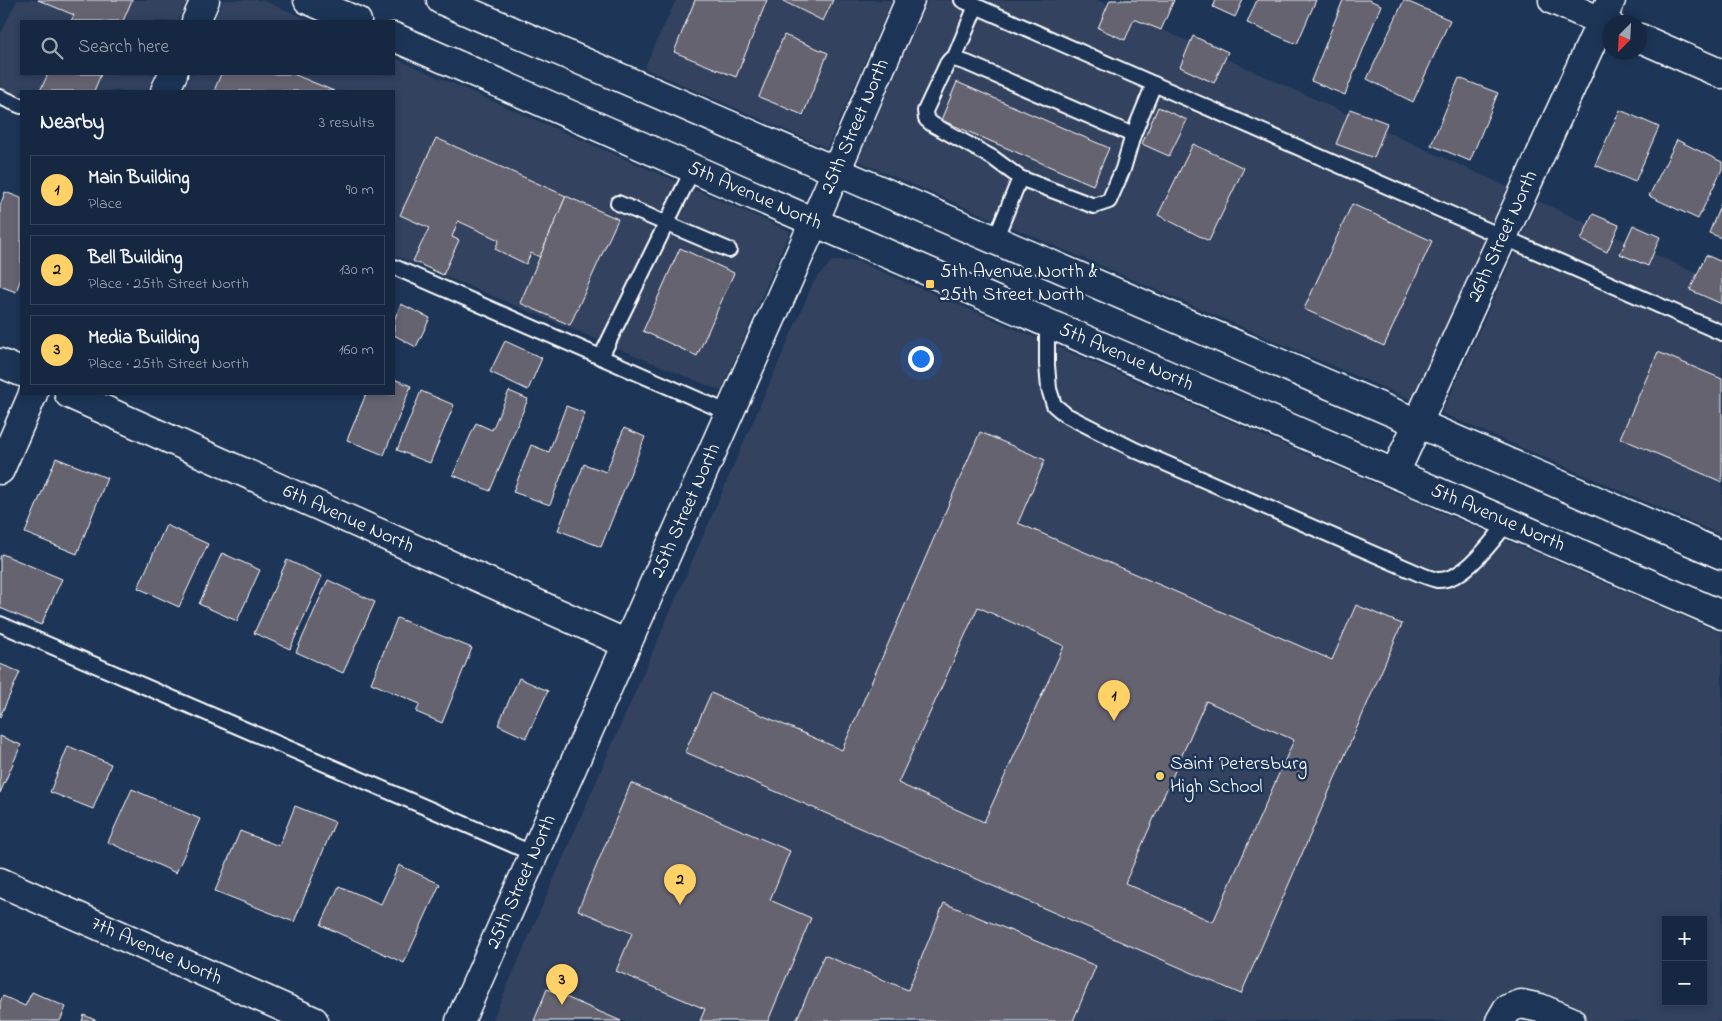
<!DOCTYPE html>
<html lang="en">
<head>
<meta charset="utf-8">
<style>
  body { margin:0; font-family:"Indie Flower",sans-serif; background:#1f3048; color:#f1f3f6 }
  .controls { position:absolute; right:15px; bottom:15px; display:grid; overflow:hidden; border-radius:0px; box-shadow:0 2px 8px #0003 }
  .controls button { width:45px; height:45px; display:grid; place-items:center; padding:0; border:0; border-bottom:1px solid #35445a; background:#162841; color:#f1f3f6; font:25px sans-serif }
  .compass { position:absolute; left:1602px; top:15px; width:45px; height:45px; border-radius:50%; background:#162841; box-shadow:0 2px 8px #0003; rotate:204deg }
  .you { position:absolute; left:920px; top:358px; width:18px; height:18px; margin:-12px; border:4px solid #fff; border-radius:50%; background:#1a73e8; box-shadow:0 0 0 8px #1a73e833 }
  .badge { display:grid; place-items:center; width:32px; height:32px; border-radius:50%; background:#ffd166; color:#111; font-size:16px; font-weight:700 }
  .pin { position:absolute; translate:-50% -41px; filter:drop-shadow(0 1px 2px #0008) }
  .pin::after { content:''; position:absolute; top:26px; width:18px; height:15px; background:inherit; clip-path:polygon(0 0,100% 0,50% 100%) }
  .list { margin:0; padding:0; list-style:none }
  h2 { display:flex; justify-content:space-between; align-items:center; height:65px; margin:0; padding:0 20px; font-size:21px }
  h2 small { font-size:16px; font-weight:400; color:#9ea6b1 }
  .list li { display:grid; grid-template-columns:32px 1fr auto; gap:15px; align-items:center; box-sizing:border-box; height:70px; margin:0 10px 10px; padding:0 10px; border:1px solid #35445a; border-radius:0px }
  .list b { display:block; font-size:19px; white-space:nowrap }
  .list p { margin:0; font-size:16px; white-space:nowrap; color:#9ea6b1 }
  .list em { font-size:16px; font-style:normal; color:#9ea6b1 }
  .icon { flex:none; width:28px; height:28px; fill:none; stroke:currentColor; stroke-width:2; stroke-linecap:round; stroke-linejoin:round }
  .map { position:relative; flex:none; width:1722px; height:1021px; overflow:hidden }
  .search { position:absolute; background:#162841; box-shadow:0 2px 8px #0003; left:20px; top:20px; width:375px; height:55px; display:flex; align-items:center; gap:12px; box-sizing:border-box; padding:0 18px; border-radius:0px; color:#9ea6b1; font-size:19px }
  .panel { position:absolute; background:#162841; box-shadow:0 2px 8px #0003; left:20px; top:90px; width:375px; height:305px; border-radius:0px }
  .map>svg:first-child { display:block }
  .built { fill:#33435e; fill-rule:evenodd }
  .building { fill:#65636f; stroke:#fff; fill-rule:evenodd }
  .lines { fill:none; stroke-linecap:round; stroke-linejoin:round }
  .service-casing { stroke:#fff; stroke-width:18 }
  .minor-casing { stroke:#fff; stroke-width:31 }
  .primary-casing { stroke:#fff; stroke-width:31 }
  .service { stroke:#1d3557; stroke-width:14 }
  .minor { stroke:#1d3557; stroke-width:28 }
  .primary { stroke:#1d3557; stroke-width:28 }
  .poi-dot { fill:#ffd166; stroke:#1d3557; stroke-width:2 }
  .labels { text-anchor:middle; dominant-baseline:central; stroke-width:5; stroke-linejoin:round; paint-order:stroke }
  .street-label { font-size:20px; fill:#fff; stroke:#1d3557 }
  .poi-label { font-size:20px; fill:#fff; stroke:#1d3557; text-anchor:start }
</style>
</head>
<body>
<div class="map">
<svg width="1722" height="1021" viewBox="0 0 1722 1021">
  <rect width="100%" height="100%" fill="#1d3557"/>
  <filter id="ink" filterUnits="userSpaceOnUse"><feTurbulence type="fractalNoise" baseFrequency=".02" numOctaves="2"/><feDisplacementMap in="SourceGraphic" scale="10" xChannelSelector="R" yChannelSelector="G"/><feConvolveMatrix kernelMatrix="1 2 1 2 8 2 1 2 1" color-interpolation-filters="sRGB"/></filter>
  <g filter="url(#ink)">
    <g class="built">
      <polygon points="17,0 188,0 178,21 21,21 21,74 155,74 147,91 21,91 21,100 0,92 0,35"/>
      <polygon points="223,0 262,0 311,21 214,21"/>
      <polygon points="676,0 892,0 827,148 644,68"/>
      <polygon points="928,0 1097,0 1508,187 1412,400 858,161"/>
      <polygon points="394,58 790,231 721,391 394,255 394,91 183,91 191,74 394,74"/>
      <polygon points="1538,201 1722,285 1722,535 1442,413"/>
      <path d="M832 261H857L1722 633V1021H492L814 281ZM1666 920H1703V1002H1666Z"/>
    </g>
    <g class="building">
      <polygon points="38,0 132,0 123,21 71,21 74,15"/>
      <polygon points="695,0 767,0 736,77 674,52"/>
      <polygon points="783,0 833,0 823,21 783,1"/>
      <polygon points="1110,0 1174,0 1161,30 1134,19 1125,40 1098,28"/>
      <polygon points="1216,0 1243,0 1235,17 1213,7"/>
      <polygon points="1257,0 1316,0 1297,44 1247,23"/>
      <polygon points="1343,0 1369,0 1381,5 1345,95 1311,81"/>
      <polygon points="1404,0 1450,20 1413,102 1367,79"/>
      <polygon points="784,35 828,53 803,115 759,97"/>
      <polygon points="1193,36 1228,52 1214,83 1180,67"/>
      <polygon points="48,74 101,74 94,91 40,91"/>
      <polygon points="221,74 293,74 334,91 214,91"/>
      <polygon points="1459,78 1498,93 1470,161 1431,145"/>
      <polygon points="957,82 1109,148 1093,185 941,120"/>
      <polygon points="1158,107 1187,120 1169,156 1142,144"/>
      <polygon points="1350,109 1387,123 1374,158 1336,144"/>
      <polygon points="1620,110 1659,127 1635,182 1595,165"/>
      <polygon points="436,138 566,196 540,257 531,253 526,264 495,249 499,240 458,221 452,237 459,240 443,275 413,261 429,228 400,215"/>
      <polygon points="1677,140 1722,162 1722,169 1698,219 1649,196"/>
      <polygon points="1193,144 1244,168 1209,241 1158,215"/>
      <polygon points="5,192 21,198 21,278 16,292 0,286 0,206"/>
      <polygon points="566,196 618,219 570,325 520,303"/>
      <polygon points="1722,201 1722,238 1709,233"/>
      <polygon points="1352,204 1432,241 1384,346 1304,309"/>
      <polygon points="1593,214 1619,225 1607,252 1581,240"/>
      <polygon points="1633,225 1660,237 1648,266 1620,254"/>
      <polygon points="680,248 734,273 697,356 643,331"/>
      <polygon points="1706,255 1722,262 1722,304 1690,290"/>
      <polygon points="401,304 430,318 416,347 394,335 394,320"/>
      <polygon points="505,341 542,358 528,390 490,372"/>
      <polygon points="1658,352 1722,379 1722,482 1620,438"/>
      <polygon points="394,379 411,386 384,455 347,440 366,394 394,394"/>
      <polygon points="421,391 454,405 430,463 397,450"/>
      <polygon points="509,391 528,399 490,491 453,475 476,423 492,430"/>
      <polygon points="566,406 585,413 550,505 513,492 531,445 549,452"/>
      <polygon points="624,428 645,437 601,547 558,530 584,464 606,472"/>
      <path d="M980 432 1045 460 1018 523 1332 660 1356 605 1402 624 1241 994 685 752 711 693 842 750ZM978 607 1064 646 984 822 898 783ZM1206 701 1294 740 1213 922 1125 883Z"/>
      <polygon points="56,458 107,478 77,554 25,533"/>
      <polygon points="166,525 208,544 179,607 138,588"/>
      <polygon points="222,553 260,570 237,621 199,604"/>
      <polygon points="2,554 62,579 41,625 0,608 0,557"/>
      <polygon points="287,560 322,576 290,649 254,633"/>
      <polygon points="328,580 375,602 343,673 296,652"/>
      <polygon points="397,618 472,648 442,723 416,712 420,704 371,683"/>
      <polygon points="0,664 20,672 0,717"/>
      <polygon points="519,678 548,691 526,738 498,725"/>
      <polygon points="0,736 21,745 0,793"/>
      <polygon points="68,746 111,764 93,809 50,792"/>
      <polygon points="631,783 790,851 770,900 811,918 768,1021 700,1021 705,1009 616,971 632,933 578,910"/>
      <polygon points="132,789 200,819 176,873 108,842"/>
      <polygon points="295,806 335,822 294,922 215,891 240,831 279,846"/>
      <polygon points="399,865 440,884 404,963 321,925 339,886 381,904"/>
      <polygon points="944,903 1096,966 1073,1021 796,1021 824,955 908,990"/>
      <polygon points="547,989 621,1021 534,1021"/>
      <polygon points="32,992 66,1007 60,1021 0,1021 0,1002 3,996 25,1006"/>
      <polygon points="84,1015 97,1021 82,1021"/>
    </g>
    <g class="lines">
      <g class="service-casing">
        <g id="service">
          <polyline points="962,0 1722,333"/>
          <polygon points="954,59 967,63 1133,135 1123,169 1109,201 1094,206 1020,178 993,158 932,124 926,119 925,111 947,64 950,60"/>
          <polyline points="954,59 976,6"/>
          <polyline points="0,97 21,106"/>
          <polyline points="1133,135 1154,84"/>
          <polyline points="618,203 729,250"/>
          <polyline points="995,240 1020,178"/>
          <polyline points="394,267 729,413"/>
          <path d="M1047 322V365L1049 389 1054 405 1066 415 1135 450 1422 575C1427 577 1433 579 1437 580 1465 581 1492 541 1508 522"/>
          <polyline points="601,357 693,169"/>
          <polyline points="0,624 534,854"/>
        </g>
      </g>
      <g class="minor-casing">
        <g id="minor">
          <polyline points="1553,0 1610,25"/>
          <polyline points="196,21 205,0"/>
          <polyline points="1640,38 1722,74"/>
          <polyline points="165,91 173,74"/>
          <polyline points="0,363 21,372"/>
          <path id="s1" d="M69 394 627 644"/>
          <polyline points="0,470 33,394"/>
          <path id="s2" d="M1395 473 1611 0"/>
          <path id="s3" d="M0 882 314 1021"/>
          <path id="s4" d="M460 1021 814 222 910 0"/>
          <polyline points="1500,1021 1507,1009 1521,1004 1540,1008 1571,1021"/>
        </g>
      </g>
      <g class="primary-casing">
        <g id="primary">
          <polyline points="308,0 357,21"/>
          <polyline points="441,0 1722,555"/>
          <path id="s5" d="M394 37 814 222 1722 615"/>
        </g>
      </g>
      <use href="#service" class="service"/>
      <use href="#minor" class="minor"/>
      <use href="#primary" class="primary"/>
    </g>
  </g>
  <g class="poi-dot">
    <rect x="925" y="279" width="10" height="10" rx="2.5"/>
    <circle cx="1160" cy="776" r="5"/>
  </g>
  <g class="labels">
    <g class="street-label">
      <text stroke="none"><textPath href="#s4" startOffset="978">25th Street North</textPath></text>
      <text stroke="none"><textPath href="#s5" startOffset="394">5th Avenue North</textPath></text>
      <text stroke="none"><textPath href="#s2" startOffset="260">26th Street North</textPath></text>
      <text stroke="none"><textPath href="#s5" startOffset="799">5th Avenue North</textPath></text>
      <text stroke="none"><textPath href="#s4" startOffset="558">25th Street North</textPath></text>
      <text stroke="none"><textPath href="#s5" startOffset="1204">5th Avenue North</textPath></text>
      <text stroke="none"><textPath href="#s1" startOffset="306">6th Avenue North</textPath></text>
      <text stroke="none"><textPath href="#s4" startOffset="152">25th Street North</textPath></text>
      <text stroke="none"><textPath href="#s3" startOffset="171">7th Avenue North</textPath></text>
    </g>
    <g class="poi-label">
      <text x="940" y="272">5th Avenue North &amp;<tspan x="940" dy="23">25th Street North</tspan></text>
      <text x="1170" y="764">Saint Petersburg<tspan x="1170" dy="23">High School</tspan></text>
    </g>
  </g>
</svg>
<div class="controls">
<button>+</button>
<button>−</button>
</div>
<svg class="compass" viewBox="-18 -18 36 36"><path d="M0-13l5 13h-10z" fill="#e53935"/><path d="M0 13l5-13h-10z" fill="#9ea6b1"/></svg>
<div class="you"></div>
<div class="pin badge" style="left:1114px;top:721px">1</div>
<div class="pin badge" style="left:680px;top:905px">2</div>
<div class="pin badge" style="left:562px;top:1005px">3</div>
<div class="search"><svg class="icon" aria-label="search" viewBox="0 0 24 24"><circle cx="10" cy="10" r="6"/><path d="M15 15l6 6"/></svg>Search here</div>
<section class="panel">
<h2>Nearby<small>3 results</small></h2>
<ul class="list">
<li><span class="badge">1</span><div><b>Main Building</b><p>Place</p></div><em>90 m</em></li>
<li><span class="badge">2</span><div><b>Bell Building</b><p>Place · 25th Street North</p></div><em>130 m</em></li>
<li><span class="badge">3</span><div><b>Media Building</b><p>Place · 25th Street North</p></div><em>160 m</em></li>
</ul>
</section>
</div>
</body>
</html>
